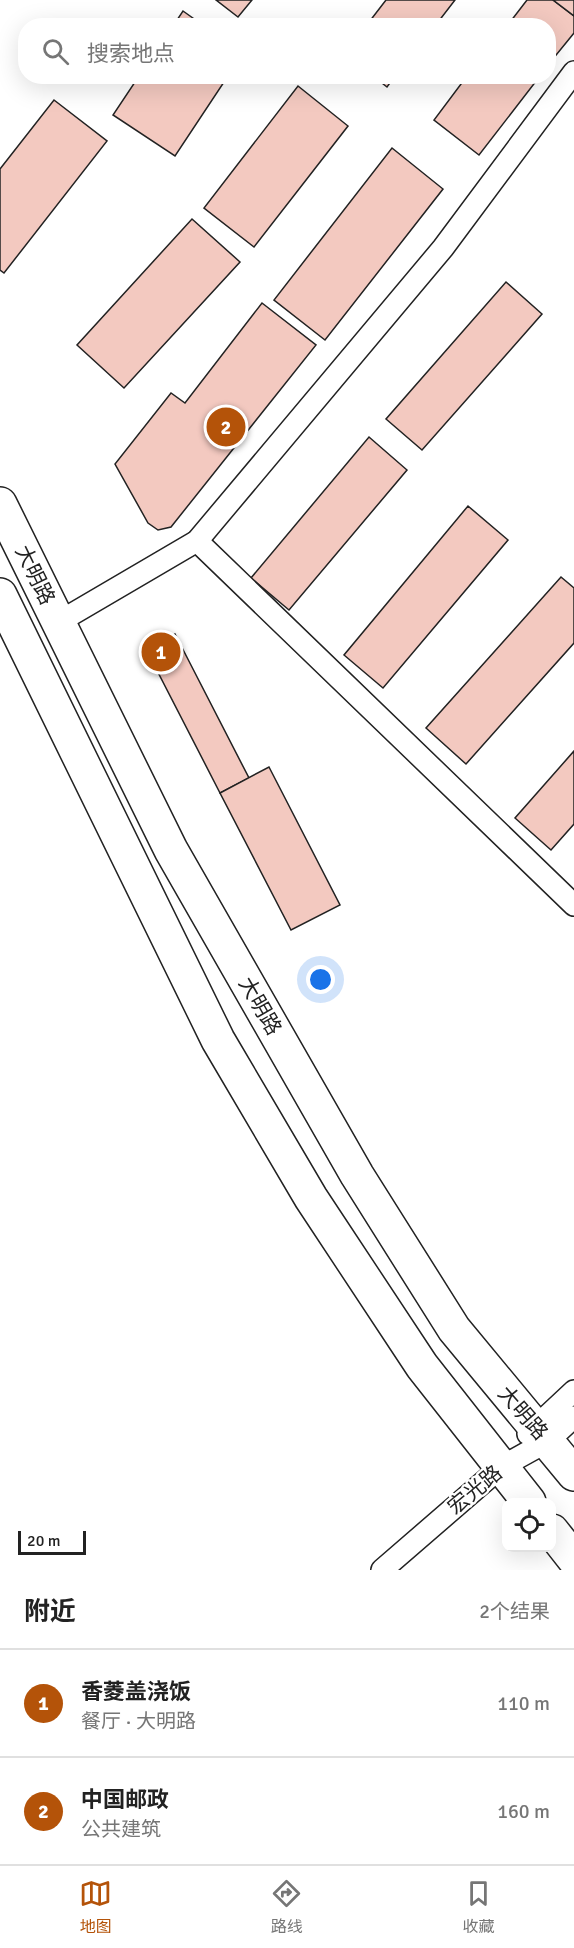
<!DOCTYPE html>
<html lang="zh">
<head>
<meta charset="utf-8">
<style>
  body { margin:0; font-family:Signika,"Noto Sans SC",sans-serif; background:#f6f6f6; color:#222 }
  .controls { position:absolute; right:18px; bottom:18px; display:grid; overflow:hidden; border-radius:12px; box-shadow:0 6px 24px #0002 }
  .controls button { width:54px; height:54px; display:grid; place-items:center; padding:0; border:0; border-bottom:2px solid #e0e0e0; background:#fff; color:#222; font:30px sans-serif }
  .scale { position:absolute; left:18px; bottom:15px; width:68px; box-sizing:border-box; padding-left:6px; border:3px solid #222; border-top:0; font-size:16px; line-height:21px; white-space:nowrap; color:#222; -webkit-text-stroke:4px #fff; paint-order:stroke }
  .you { position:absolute; left:321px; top:980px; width:21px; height:21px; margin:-15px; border:4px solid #fff; border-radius:50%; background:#1a73e8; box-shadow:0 0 0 9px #1a73e833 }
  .badge { display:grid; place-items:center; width:39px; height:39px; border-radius:50%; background:#b45309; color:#fff; font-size:20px; font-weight:700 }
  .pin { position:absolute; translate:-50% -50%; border:3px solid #fff; box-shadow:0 2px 6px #0006 }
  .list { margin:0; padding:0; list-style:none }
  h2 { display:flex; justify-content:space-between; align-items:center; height:78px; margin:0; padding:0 24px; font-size:26px }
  h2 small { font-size:20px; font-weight:400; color:#767676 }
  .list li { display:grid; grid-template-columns:39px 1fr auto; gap:18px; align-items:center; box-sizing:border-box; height:108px; padding:0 24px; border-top:2px solid #e0e0e0 }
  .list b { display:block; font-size:22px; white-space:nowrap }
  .list p { margin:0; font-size:20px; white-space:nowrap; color:#767676 }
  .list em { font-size:20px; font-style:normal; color:#767676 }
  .icon { flex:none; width:33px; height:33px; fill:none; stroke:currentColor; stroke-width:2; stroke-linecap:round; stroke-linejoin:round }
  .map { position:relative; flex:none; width:574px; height:1570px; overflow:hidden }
  .search { position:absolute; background:#fff; box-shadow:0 6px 24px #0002; left:18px; right:18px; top:18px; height:66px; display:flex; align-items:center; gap:15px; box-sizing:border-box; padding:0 21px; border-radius:24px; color:#767676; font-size:22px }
  .sheet { height:294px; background:#fff }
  nav { display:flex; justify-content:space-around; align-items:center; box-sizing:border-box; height:84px; border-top:2px solid #e0e0e0; background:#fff; font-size:16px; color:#767676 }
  nav a { display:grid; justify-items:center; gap:3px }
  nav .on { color:#b45309 }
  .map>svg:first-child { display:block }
  .building { fill:#f3c9c0; stroke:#222; stroke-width:1.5 }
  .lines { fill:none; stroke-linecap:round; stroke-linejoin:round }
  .minor-casing { stroke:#222; stroke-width:24 }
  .primary-casing { stroke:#222; stroke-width:36 }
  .minor { stroke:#fff; stroke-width:21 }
  .primary { stroke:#fff; stroke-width:33 }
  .labels { text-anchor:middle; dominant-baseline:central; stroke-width:4.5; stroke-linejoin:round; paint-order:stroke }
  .street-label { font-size:21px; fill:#222; stroke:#fff }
</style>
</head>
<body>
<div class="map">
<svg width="574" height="1570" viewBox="0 0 574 1570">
  <rect width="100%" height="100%" fill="#fff"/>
  <g class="building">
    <polygon points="216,0 252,0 238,17"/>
    <polygon points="386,0 455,0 435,26 366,26"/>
    <polygon points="527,0 553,0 574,16 574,33 548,65 548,26 507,26"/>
    <polygon points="553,0 574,0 574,16"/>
    <polygon points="183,11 204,26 173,26"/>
    <polygon points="139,76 228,76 175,156 113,115"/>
    <polygon points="373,76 395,76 387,87"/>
    <polygon points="467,76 540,76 479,155 434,120"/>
    <polygon points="298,86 348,126 254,247 204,208"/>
    <polygon points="54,100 107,141 4,273 0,270 0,169"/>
    <polygon points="392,148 443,189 325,340 274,300"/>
    <polygon points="192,219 240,262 124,388 77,345"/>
    <polygon points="506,282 542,314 422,450 386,419"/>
    <polygon points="262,303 316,345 171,527 158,530 148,523 115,464 171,393 185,403"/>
    <polygon points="369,437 407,470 289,610 251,578"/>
    <polygon points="468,506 508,540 383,688 344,655"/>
    <polygon points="561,577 574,588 574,643 466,764 426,728"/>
    <polygon points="175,634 249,778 220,793 146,649"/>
    <polygon points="574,751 574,824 551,850 515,818"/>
    <polygon points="269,767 340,905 291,930 220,793"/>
  </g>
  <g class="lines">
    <g class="minor-casing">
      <g id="minor">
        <polyline points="197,541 574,905"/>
        <polyline points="60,626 69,616 197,541 443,248 574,72"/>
        <polyline points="528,1434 574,1391"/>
        <polyline points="382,1570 501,1467 548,1441 574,1417"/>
      </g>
    </g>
    <g class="primary-casing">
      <g id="primary">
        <polyline points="0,504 171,850 357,1175 454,1329 574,1474"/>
        <polyline points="0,595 218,1040 311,1198 422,1366 529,1502"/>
        <polyline points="552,1531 574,1559"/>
      </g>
    </g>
    <use href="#minor" class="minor"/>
    <use href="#primary" class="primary"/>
  </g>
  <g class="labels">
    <g class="street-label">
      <text transform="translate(35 575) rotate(64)">大明路</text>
      <text transform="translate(260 1006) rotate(60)">大明路</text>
      <text transform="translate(523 1413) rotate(49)">大明路</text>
      <text transform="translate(475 1490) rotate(-40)">宏光路</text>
    </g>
  </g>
</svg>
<div class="controls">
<button><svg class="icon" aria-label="locate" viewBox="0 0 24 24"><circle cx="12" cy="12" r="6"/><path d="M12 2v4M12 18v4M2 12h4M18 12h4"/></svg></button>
</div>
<div class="scale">20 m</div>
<div class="you"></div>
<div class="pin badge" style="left:161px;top:652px">1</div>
<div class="pin badge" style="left:226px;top:427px">2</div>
<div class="search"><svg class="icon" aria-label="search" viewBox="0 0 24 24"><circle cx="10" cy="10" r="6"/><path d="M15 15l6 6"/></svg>搜索地点</div>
</div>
<section class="sheet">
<h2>附近<small>2个结果</small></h2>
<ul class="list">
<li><span class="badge">1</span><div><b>香菱盖浇饭</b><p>餐厅 · 大明路</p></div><em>110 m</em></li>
<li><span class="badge">2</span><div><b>中国邮政</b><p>公共建筑</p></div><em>160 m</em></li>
</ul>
</section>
<nav>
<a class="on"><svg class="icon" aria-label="map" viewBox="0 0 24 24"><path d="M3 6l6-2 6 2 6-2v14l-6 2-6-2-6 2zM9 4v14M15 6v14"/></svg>地图</a>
<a><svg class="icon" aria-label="directions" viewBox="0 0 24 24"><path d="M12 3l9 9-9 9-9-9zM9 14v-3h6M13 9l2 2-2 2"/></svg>路线</a>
<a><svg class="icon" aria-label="saved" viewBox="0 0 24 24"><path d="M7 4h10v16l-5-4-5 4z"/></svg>收藏</a>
</nav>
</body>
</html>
